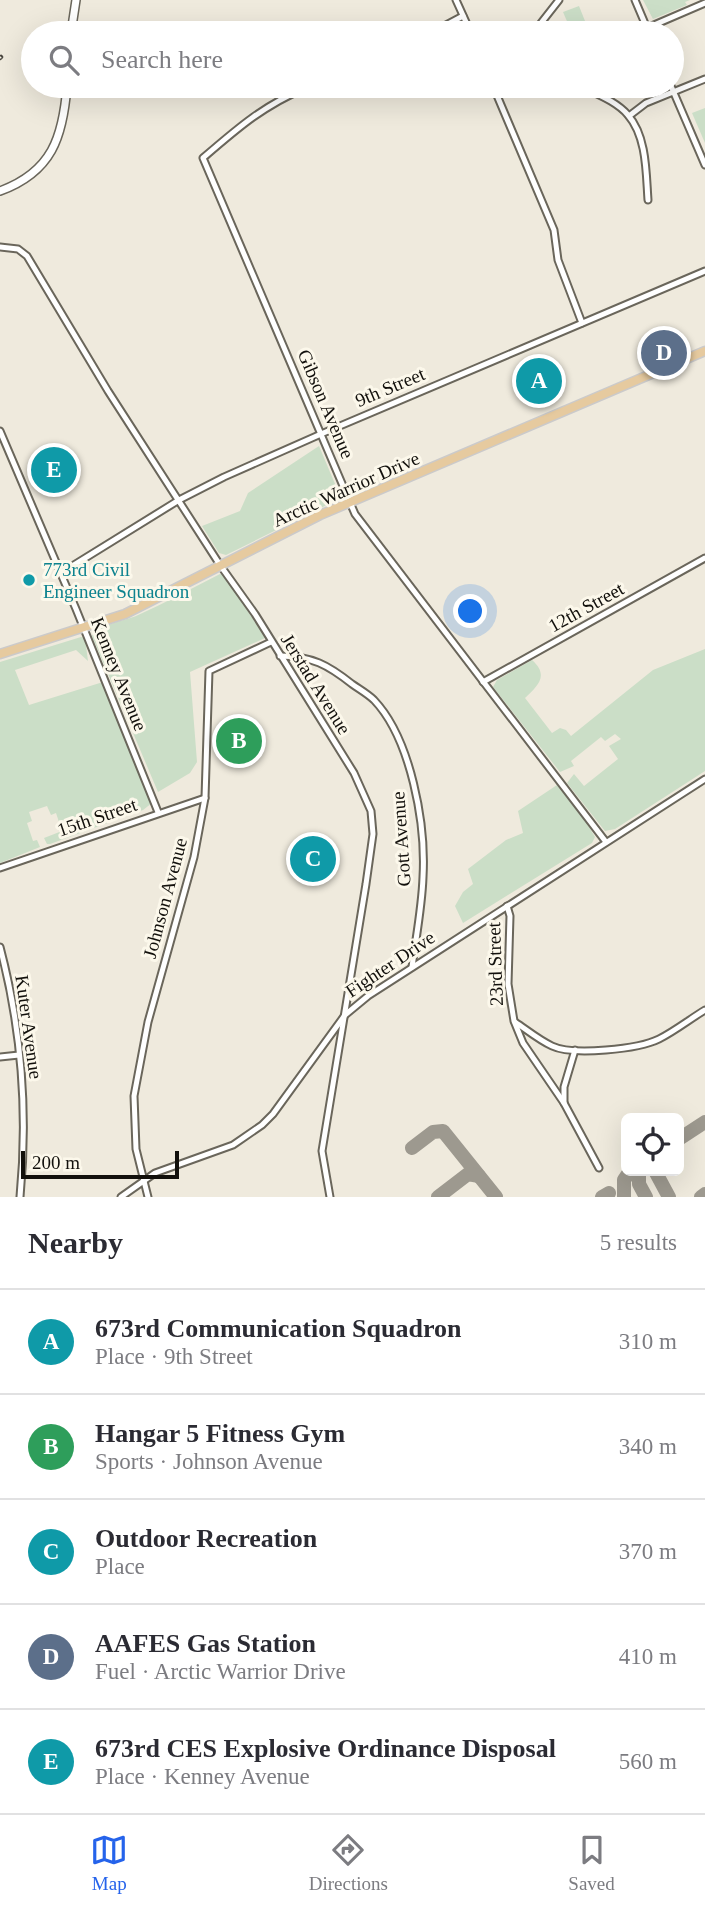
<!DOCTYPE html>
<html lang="en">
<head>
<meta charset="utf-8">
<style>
  body { margin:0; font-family:Georgia,serif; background:#f7f7f7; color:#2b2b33 }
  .controls { position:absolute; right:21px; bottom:21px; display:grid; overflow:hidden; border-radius:10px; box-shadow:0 7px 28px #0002 }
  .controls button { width:63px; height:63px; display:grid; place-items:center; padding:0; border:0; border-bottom:2px solid #e1e1e2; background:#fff; color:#2b2b33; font:35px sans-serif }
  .scale { position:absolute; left:21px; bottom:18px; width:158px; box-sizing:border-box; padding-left:7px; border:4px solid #12100c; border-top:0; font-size:19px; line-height:24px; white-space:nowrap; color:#12100c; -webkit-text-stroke:5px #fcf8eb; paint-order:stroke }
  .you { position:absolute; left:471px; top:612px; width:24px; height:24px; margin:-18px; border:5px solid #fff; border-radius:50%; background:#1a73e8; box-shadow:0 0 0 10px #1a73e833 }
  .badge { display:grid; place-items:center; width:46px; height:46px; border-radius:50%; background:#2563eb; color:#fff; font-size:23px; font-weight:700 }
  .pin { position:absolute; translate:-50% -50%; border:4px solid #fff; box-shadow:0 2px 7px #0006 }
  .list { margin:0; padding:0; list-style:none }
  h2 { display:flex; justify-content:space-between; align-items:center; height:91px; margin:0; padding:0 28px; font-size:30px }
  h2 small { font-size:23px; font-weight:400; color:#7c7c81 }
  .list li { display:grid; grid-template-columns:46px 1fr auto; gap:21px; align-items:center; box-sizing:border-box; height:105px; padding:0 28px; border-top:2px solid #e1e1e2 }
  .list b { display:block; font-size:26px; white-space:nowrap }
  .list p { margin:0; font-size:23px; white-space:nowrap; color:#7c7c81 }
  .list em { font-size:23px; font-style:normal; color:#7c7c81 }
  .icon { flex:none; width:38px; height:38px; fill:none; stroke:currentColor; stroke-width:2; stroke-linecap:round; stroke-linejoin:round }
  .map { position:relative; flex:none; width:705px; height:1197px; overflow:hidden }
  .search { position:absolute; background:#fff; box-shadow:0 7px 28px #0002; left:21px; right:21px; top:21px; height:77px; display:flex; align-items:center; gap:18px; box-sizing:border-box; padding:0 24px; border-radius:38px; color:#7c7c81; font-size:26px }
  .sheet { height:616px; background:#fff }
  nav { display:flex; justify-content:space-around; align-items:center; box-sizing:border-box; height:98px; border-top:2px solid #e1e1e2; background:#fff; font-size:19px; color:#7c7c81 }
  nav a { display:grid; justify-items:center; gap:4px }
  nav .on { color:#2563eb }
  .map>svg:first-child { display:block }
  .green { fill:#cbdec7 }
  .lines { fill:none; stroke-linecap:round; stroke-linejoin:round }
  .taxiway { stroke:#9d998f; stroke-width:14 }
  .street-casing { stroke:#6a665b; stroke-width:9 }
  .secondary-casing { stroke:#6a665b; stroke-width:10 }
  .primary-casing { stroke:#cbcaca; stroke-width:11 }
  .street { stroke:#fff; stroke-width:5 }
  .secondary { stroke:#fff; stroke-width:7 }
  .primary { stroke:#e6ca9f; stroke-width:8 }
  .rail-casing { stroke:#4b4841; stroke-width:4.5 }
  .rail { stroke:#fcf8eb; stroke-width:2; stroke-dasharray:5; stroke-linecap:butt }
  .culture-dot { fill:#0f9aa8; stroke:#fcf8eb; stroke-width:2.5 }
  .labels { text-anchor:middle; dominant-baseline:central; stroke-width:6; stroke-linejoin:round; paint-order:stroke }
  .street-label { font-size:19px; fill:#12100c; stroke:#fcf8eb }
  .culture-label { font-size:19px; fill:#0d838f; stroke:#fcf8eb; text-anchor:start }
</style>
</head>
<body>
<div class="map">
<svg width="705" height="1197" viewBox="0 0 705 1197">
  <rect width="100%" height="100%" fill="#efeadd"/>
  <g class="green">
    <polygon points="643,0 690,0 685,2 687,5 653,19"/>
    <polygon points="579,6 589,31 572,33 563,12"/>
    <polygon points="705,108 705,143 692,113"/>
    <polygon points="319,446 341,498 226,555 219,553 202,526 240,511 248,493"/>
    <path d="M220 574 225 575 265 638 190 672 197 762 190 773 158 792 92 636C101 624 123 621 136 616 165 603 192 588 220 574Z"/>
    <polygon points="81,637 85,638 88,661 76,650 15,670 29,705 103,682 152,803 143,810 50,844 47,844 44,838 62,831 56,813 51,815 47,806 29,812 32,821 27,823 33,841 37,840 40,847 0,863 0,662"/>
    <path d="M705 649V771L615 829 605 831 567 783 574 774 584 786 618 759 609 746 621 739 615 734 605 741 601 737 571 761 574 766 560 772 493 687 497 680 532 660C550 676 537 686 525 698L552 733 560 728 566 730 571 736 653 670Z"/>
    <polygon points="557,785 586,822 595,837 592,843 463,923 455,906 463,892 473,884 468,869 506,840 523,833 518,811"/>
  </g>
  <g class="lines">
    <g class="taxiway">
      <polyline points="679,1139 705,1122"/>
      <polyline points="412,1148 433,1132 443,1131 496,1197"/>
      <polyline points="639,1171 639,1184 646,1197"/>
      <polyline points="655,1171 669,1197"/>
      <polyline points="438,1197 468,1174 479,1176"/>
      <polyline points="602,1197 609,1193"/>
      <polyline points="624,1197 624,1180 630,1171"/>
      <polyline points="701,1197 705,1194"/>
    </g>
    <g class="street-casing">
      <g id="street">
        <polyline points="456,0 471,33"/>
        <polyline points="635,0 649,33"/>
        <polyline points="647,28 705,3"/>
        <polyline points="431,33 463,16"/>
        <polyline points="537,33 541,23 559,0"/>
        <path d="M309 86C263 106 240 126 203 158L355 514 606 842"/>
        <polyline points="493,86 554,230 558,260 582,323"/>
        <path d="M580 86C596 94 616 101 628 115 647 137 646 173 648 200"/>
        <polyline points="671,86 705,165"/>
        <polyline points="629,116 646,103 705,79"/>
        <polyline points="0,247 18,249 27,256 108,391 220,565 255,614 354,773 371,811 373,834 366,884 322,1151 330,1197"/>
        <polyline points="0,431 76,609 158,812"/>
        <polyline points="61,573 179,500 224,477 321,434 705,271"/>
        <path d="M280 656C312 656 328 665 352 684 359 689 368 694 374 700 411 739 426 824 423 877 422 907 416 937 412 967"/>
        <polyline points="483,682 705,558"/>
        <polyline points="0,868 205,798"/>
        <polyline points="507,906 510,916 508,984 514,1021 523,1043 564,1103 599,1168"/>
        <path d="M0 947C21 1027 28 1114 20 1197"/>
        <path d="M515 1022C527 1030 539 1040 552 1046 573 1056 639 1049 659 1039 675 1031 690 1019 705 1010"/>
        <polyline points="0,1057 19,1055"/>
        <polyline points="564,1103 564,1087 575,1050"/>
        <polyline points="121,1197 155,1173 233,1145 262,1125 273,1114 345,1015 368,996 705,779"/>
        <polyline points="148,1197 136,1149 134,1096 148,1022 194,857 205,798 209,671 271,642"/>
      </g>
    </g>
    <g class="secondary-casing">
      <g id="secondary">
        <polyline points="71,33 76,0"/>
        <path d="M0 191C52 172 63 137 67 86"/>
      </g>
    </g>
    <g class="primary-casing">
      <polyline id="primary" points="0,654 125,614 320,515 705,351"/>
    </g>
    <use href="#street" class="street"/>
    <use href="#secondary" class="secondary"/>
    <use href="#primary" class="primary"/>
    <g class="rail-casing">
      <polyline id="rail" points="0,58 1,57"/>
    </g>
    <use href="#rail" class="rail"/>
  </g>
  <circle class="culture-dot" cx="29" cy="580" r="7"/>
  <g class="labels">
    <g class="street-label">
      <text transform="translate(390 387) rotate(-23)">9th Street</text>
      <text transform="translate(326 404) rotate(67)">Gibson Avenue</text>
      <text transform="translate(346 489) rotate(-24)">Arctic Warrior Drive</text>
      <text transform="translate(586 607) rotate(-29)">12th Street</text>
      <text transform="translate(119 674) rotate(68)">Kenney Avenue</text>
      <text transform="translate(316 684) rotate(58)">Jerstad Avenue</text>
      <text transform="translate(97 817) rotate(-19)">15th Street</text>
      <text transform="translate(401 839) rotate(-94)">Gott Avenue</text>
      <text transform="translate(165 898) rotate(-75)">Johnson Avenue</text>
      <text transform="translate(390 964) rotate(-34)">Fighter Drive</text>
      <text transform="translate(495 964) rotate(-92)">23rd Street</text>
      <text transform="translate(29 1027) rotate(82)">Kuter Avenue</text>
    </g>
    <g class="culture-label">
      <text x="43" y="569">773rd Civil<tspan x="43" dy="22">Engineer Squadron</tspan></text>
    </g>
  </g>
</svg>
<div class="controls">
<button><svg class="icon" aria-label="locate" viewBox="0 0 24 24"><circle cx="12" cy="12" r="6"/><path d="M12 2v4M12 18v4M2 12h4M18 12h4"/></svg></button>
</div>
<div class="scale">200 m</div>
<div class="you"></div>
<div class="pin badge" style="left:539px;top:381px;background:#0f9aa8">A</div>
<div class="pin badge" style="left:239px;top:741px;background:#2e9e5b">B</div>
<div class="pin badge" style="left:313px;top:859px;background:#0f9aa8">C</div>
<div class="pin badge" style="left:664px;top:353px;background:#5c6f8a">D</div>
<div class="pin badge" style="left:54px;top:470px;background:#0f9aa8">E</div>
<div class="search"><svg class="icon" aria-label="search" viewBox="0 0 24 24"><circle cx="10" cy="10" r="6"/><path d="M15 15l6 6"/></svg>Search here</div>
</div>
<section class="sheet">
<h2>Nearby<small>5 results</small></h2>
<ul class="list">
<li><span class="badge" style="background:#0f9aa8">A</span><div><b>673rd Communication Squadron</b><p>Place · 9th Street</p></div><em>310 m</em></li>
<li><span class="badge" style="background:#2e9e5b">B</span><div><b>Hangar 5 Fitness Gym</b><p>Sports · Johnson Avenue</p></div><em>340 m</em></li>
<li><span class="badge" style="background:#0f9aa8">C</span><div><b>Outdoor Recreation</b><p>Place</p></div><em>370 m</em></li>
<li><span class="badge" style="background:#5c6f8a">D</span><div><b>AAFES Gas Station</b><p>Fuel · Arctic Warrior Drive</p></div><em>410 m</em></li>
<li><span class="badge" style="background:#0f9aa8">E</span><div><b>673rd CES Explosive Ordinance Disposal</b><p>Place · Kenney Avenue</p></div><em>560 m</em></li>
</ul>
</section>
<nav>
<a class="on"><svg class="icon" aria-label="map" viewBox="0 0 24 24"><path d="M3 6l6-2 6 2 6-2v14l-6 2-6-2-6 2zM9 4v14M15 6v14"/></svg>Map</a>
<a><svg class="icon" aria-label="directions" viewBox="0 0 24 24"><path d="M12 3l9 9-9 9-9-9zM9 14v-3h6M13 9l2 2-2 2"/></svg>Directions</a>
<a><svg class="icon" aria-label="saved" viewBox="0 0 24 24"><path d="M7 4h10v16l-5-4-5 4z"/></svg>Saved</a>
</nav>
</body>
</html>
